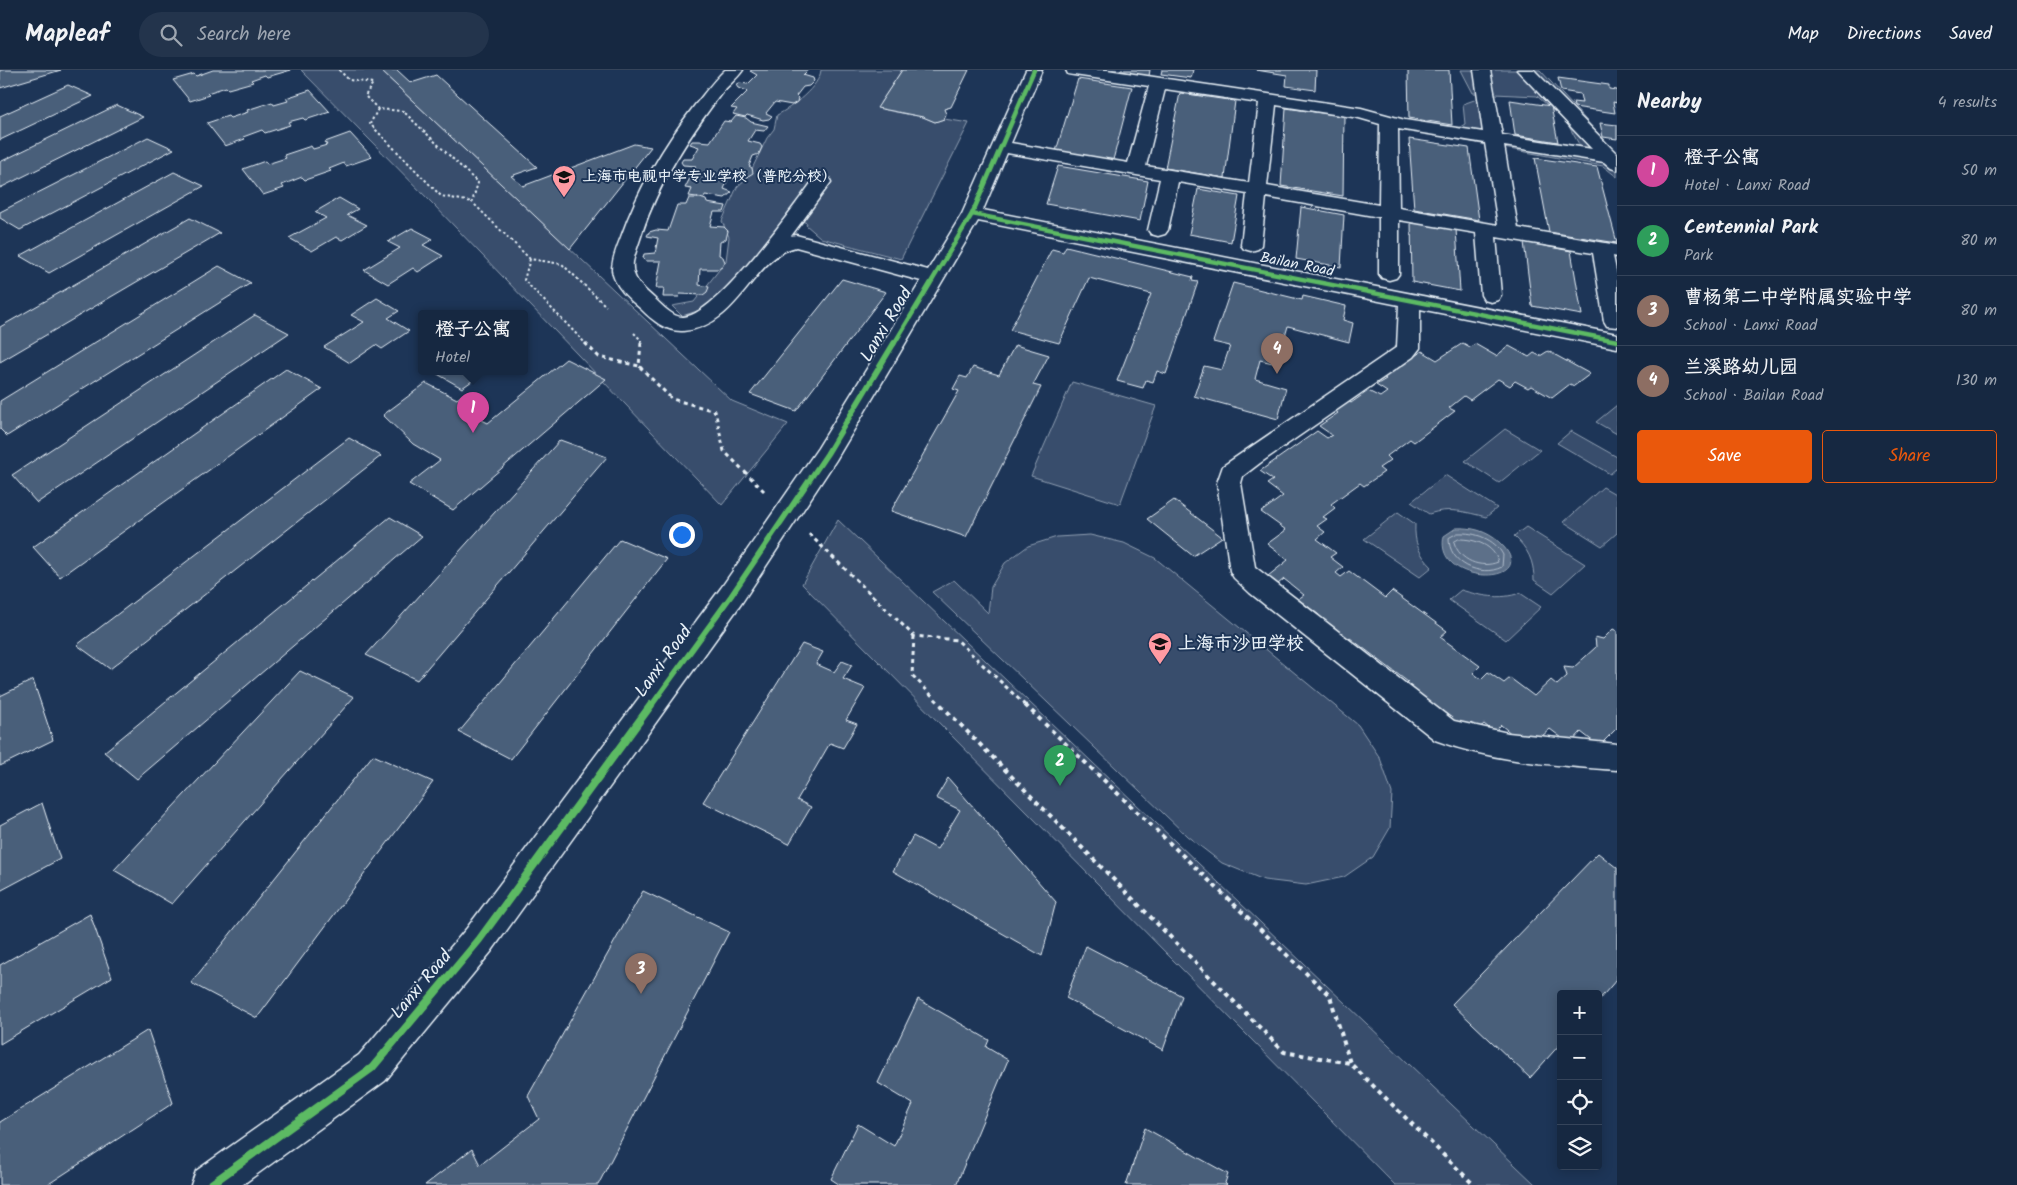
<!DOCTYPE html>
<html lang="en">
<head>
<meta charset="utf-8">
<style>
  body { margin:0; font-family:Kalam,"LXGW WenKai TC",sans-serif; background:#23344c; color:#f1f3f6 }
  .controls { position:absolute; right:15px; bottom:15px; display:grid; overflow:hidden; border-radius:5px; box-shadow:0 2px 12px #0003 }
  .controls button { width:45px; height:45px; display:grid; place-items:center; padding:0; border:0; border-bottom:1px solid #35445a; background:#162841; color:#f1f3f6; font:25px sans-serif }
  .you { position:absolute; left:681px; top:464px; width:18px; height:18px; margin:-12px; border:4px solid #fff; border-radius:50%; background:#1a73e8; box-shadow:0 0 0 8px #1a73e833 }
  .badge { display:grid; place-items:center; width:32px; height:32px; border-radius:50%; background:#ea580c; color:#fff; font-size:16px; font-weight:700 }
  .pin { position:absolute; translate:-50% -41px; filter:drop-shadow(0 1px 2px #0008) }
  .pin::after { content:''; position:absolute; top:26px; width:18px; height:15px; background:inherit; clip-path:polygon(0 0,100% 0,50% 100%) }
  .popup { position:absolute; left:418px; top:240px; width:110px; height:65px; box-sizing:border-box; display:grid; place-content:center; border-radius:5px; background:#162841; filter:drop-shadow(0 1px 4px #0005); font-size:16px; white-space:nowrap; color:#9ea6b1 }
  .popup b { font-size:19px; color:#f1f3f6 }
  .popup::after { content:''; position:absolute; left:50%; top:100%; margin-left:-10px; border:10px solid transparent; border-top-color:#162841 }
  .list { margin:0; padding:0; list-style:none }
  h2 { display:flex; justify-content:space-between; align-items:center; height:65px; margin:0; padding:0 20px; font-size:21px }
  h2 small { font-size:16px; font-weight:400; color:#9ea6b1 }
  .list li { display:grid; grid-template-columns:32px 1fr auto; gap:15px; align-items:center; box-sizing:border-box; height:70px; padding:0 20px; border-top:1px solid #35445a }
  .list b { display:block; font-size:19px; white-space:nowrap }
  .list p { margin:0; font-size:16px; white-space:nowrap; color:#9ea6b1 }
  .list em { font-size:16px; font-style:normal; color:#9ea6b1 }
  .actions { display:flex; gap:10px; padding:15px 20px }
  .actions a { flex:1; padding:11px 0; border:1px solid #ea580c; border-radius:5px; text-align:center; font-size:18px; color:#ea580c }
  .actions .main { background:#ea580c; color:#fff }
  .icon { flex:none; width:28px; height:28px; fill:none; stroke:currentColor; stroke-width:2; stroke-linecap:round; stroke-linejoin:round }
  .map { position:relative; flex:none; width:1617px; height:1115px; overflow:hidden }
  header { display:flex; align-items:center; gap:30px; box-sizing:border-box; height:70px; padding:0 25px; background:#162841; border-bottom:1px solid #35445a }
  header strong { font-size:24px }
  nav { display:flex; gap:28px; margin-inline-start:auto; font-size:18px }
  .search { width:350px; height:45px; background:#23344c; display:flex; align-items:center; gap:12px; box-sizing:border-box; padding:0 18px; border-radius:28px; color:#9ea6b1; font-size:19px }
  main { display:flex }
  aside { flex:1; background:#162841 }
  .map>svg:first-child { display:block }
  .green { fill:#374d6c; stroke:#909fb2 }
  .water { fill:#5d7089; stroke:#95a4b5 }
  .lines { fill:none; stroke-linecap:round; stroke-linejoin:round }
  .shore { stroke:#b0bdcc; stroke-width:1 }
  .building { fill:#495e7a; stroke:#e8f1f8 }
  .minor-casing { stroke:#e8f1f8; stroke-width:3 }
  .path-far2 { stroke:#e8f1f8; stroke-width:2; stroke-dasharray:2.5 2.5; stroke-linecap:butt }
  .path-far1 { stroke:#e8f1f8; stroke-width:3; stroke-dasharray:4 4; stroke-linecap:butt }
  .path { stroke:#e8f1f8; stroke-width:4; stroke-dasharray:4.5 4.5; stroke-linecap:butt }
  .minor { fill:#1d3557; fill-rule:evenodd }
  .cycleway-far2-casing { stroke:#1d3557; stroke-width:6 }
  .cycleway-far1-casing { stroke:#1d3557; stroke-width:9 }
  .cycleway-casing { stroke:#1d3557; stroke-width:11 }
  .cycleway-far2 { stroke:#5cba63; stroke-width:4.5 }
  .cycleway-far1 { stroke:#5cba63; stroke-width:5.5 }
  .cycleway { stroke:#5cba63; stroke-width:8 }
  .labels { text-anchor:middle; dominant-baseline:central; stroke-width:4; stroke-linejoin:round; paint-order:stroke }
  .far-poi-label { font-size:15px; font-weight:bold; fill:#e8f1f8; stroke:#1d3557; text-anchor:start }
  .far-street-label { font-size:15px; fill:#e8f1f8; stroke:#1d3557 }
  .street-label { font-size:18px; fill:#e8f1f8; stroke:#1d3557 }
  .poi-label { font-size:18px; font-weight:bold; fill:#e8f1f8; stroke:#1d3557; text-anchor:start }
</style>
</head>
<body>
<header>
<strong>Mapleaf</strong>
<div class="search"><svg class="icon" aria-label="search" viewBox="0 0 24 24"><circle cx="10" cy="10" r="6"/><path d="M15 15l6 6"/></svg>Search here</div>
<nav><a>Map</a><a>Directions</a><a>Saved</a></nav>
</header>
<main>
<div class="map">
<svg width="1617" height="1115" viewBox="0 0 1617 1115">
  <rect width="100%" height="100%" fill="#1d3557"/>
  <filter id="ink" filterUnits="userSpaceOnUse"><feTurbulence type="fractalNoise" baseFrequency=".02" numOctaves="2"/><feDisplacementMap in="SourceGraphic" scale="10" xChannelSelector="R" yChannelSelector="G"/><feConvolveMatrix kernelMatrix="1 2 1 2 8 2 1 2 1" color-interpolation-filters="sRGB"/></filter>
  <g filter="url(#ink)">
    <g class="green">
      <polygon points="301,0 380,0 732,331 788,354 722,435 433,134"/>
      <path d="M821 0H902L880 33 886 40 923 47 935 52 944 49 969 53 901 189 821 168 806 155 807 153 802 151 821 124 811 112 788 144 730 216 703 239 682 246 672 236 694 232 726 191 729 167 722 151 737 117 748 107 767 68 774 59 777 45C791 38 820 16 821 0Z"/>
      <polygon points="1461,0 1540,0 1617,84 1617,107 1603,96 1443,67 1465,54 1463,34 1477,29 1498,44 1502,64 1580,76 1567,53 1537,26 1473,23"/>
      <polygon points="1072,312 1156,336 1120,434 1031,406"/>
      <polygon points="1617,335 1617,364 1596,352"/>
      <polygon points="1505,359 1540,380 1499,413 1465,391"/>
      <polygon points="1571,361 1617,387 1617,398 1610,404 1557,373"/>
      <path d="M1445 405 1497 438 1486 447C1466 442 1449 437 1429 444L1411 432Z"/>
      <polygon points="1603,417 1617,425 1617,463 1602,476 1564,452"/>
      <path d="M1398 442 1415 454C1414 473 1419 484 1432 497L1420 507 1364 469Z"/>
      <polygon points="838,450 1536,1115 1395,1115 802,514"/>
      <path d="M1526 457 1585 494 1553 523 1534 510C1534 491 1528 479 1514 466Z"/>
      <polygon points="1090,465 1124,473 1155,488 1358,655 1380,688 1392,723 1390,758 1373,787 1344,807 1306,815 1264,810 1222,793 1187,766 932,522 954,510 988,543 991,517 1005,493 1028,476 1057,467"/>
      <path d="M1461 520C1481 526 1500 530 1520 523L1541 537 1506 570 1449 530Z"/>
    </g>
    <path class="water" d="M1456 458C1472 457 1487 461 1499 472 1547 516 1432 518 1444 466Z"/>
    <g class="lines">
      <g class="shore">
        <path d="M1458 463C1475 462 1495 469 1503 485L1502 497C1480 508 1448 493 1449 468Z"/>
        <path d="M1459 469C1475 469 1494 475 1498 492 1481 499 1459 491 1454 472Z"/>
      </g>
    </g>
    <g class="building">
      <polygon points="0,0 61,0 0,18"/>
      <polygon points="213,0 291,0 267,7 265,5 251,10 253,12 228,19 226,17 207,23 209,25 190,31 173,10 194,4 196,6"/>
      <polygon points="380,0 397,0 411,13 436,5 537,97 511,106 523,116 634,74 651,77 570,179"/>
      <polygon points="752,0 808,0 803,5 813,8 814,11 809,16 803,17 796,26 798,28 797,32 792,35 775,32 766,43 772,46 769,49 763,50 747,45 745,47 733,44 737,39 731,38 748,21 738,18 736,15 739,13 748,14 757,5 750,1"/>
      <polygon points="902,0 969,0 951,37 944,39 946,44 944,49 935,52 923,47 877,38"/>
      <polygon points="1112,0 1150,0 1149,6"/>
      <polygon points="1162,0 1193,0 1191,8 1161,4"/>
      <polygon points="1256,0 1316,0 1315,20 1286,16 1287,5"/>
      <polygon points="1408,0 1449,0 1452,55 1409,48"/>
      <polygon points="1558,8 1609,15 1609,19 1617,20 1617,33 1613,32 1615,43 1574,37 1573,32 1582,33 1580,24 1561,21"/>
      <polygon points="1078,9 1132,17 1113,90 1056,81"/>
      <polygon points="68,15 93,26 0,70 0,46"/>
      <polygon points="310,20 330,42 305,50 303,48 288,52 290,55 265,63 262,60 243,67 245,69 225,76 207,53 228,46 230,48 248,42 247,40 272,32 274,35 288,31 286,28"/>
      <polygon points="1180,23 1235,31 1225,108 1165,98"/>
      <polygon points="1510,30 1551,36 1558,72 1515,65"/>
      <polygon points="117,35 143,47 0,118 0,92"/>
      <polygon points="1286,38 1344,46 1343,126 1281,116"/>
      <polygon points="736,46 746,48 751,52 768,56 764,61 755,60 748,71 760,74 762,77 759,84 753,86 749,96 752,98 753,103 745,108 729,107 724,119 732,122 725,128 705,125 704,128 689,126 692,119 685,118 696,96 683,95 681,92 683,89 692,89 699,77 690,74 692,71 699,71 710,72 724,51 731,52"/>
      <polygon points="1600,53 1617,55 1617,69 1603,67"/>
      <polygon points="350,63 372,87 346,96 344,93 329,99 331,101 305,110 302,107 282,115 284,118 263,125 243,99 265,91 267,94 286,88 284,85 311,76 313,79 327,75 325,72"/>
      <polygon points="148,67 174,79 20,160 0,148 0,142"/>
      <polygon points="1409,69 1469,78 1479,150 1414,139"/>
      <polygon points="1535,88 1597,97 1617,173 1549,162"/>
      <polygon points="1058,96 1148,111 1140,151 1046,134"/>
      <polygon points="174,102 204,116 49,203 20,186"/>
      <polygon points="1198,119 1239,126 1231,172 1189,164"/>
      <polygon points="339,128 358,139 347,145 367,155 342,170 336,167 312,181 289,168 326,148 315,142"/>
      <polygon points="689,128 700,128 706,130 707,133 726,136 724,142 714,142 710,156 724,157 728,161 726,169 720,172 719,185 723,187 725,192 722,197 718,199 700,199 699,215 709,217 707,222 703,225 680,224 679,227 663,227 664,218 656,218 661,191 646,191 643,188 644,184 655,183 658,168 647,166 649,162 656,160 668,161 677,135 686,135"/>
      <polygon points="1301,137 1344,145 1341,197 1296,189"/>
      <polygon points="190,148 220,163 0,292 0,257"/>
      <polygon points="1411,151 1456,159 1460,221 1412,212"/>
      <polygon points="412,158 433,169 423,175 443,186 418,202 413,198 388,214 364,200 400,178 388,172"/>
      <polygon points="1524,172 1571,181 1582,245 1532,236"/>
      <polygon points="1066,176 1193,207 1192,211 1198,212 1166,304 1157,301 1153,312 1146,310 1143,318 1117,311 1151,224 1089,208 1059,273 1010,260 1052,179 1063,182"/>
      <polygon points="219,196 251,213 7,366 0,359 0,331"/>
      <polygon points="842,209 886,222 796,341 750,324"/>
      <polygon points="1233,213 1302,230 1303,226 1346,236 1343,250 1353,253 1349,272 1288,256 1277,294 1260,290 1255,309 1286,318 1278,349 1194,326 1204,296 1222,300 1230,276 1213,272"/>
      <polygon points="377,228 399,241 388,248 409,261 382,279 376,275 350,293 324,277 364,252 351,245"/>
      <polygon points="255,245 289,263 37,433 12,405"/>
      <polygon points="1463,273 1470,277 1475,274 1496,286 1509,276 1529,287 1534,283 1540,286 1548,281 1590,304 1574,316 1570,314 1552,328 1531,316 1528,318 1515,311 1510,316 1498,309 1470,330 1464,326 1449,338 1455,341 1414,372 1410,369 1387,386 1391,390 1379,398 1384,402 1364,416 1360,413 1331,434 1335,438 1323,447 1327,449 1317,456 1325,462 1317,469 1336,483 1330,487 1343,497 1336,503 1341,507 1349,501 1385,528 1392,521 1447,561 1440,567 1480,596 1473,603 1481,609 1488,602 1504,613 1510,608 1534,626 1551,610 1557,615 1567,606 1564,597 1573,598 1596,577 1595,567 1603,569 1613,559 1617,561 1617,658 1599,676 1581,662 1570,674 1550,659 1541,667 1513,665 1501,655 1494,662 1484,654 1478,659 1471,653 1465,659 1440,639 1435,643 1402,617 1408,612 1350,568 1346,572 1315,548 1319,545 1298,529 1304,525 1284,509 1278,514 1268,506 1288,490 1267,474 1286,460 1261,442 1283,426 1267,414 1273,410 1260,401 1317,361 1327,368 1332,365 1319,356 1338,343 1334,340 1348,331 1351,333 1368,321 1380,327 1387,322 1376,315 1386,309 1383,307 1400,291 1405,293 1422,281 1437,290"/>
      <polygon points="1015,275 1049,285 1033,315 1041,317 966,467 891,441 959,321 953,319 960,306 967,308 973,297 999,305"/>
      <polygon points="566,289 606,309 453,440 409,414 440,390 413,374 383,345 426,313 457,329 462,325 484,337 474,346 488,353"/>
      <polygon points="286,299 322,319 60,507 33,477"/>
      <polygon points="434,302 485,302 462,318"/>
      <polygon points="349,368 381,386 110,599 77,575"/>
      <polygon points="560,370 607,387 417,610 366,585"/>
      <polygon points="1174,430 1222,467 1193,486 1147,449"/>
      <polygon points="390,447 422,466 137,709 104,682"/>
      <polygon points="620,469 667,489 511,689 459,662"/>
      <polygon points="802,574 823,582 816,594 834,602 842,591 852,595 843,609 865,618 846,650 857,654 843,678 830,673 797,730 811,737 789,774 703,732"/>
      <polygon points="300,601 354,627 172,834 114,800"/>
      <polygon points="33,610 53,670 0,696 0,626"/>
      <polygon points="373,685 433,712 257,948 191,913"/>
      <polygon points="948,708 1056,832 1042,886 893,801 913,766 937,779 960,740 936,728"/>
      <polygon points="42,733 60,789 0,821 0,755"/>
      <polygon points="1598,783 1617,798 1617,909 1598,931 1598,924 1561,924 1561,973 1530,1008 1452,934"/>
      <polygon points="643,821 729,862 598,1115 425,1115 472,1079 480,1095 539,1049 528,1026"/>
      <polygon points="90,844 112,907 0,974 0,895"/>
      <polygon points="1086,876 1182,926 1163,980 1066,928"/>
      <polygon points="918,929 989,970 986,977 1008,990 956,1115 840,1115 831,1109 858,1054 894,1076 913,1034 878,1013"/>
      <polygon points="148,960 173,1033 47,1115 0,1115 0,1052"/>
      <polygon points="1145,1058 1228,1104 1225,1113 1227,1115 1126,1115"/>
    </g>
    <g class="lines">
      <g class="minor-casing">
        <path id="minor" d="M725 0H743C737 9 727 16 720 25 688 68 659 112 642 163 639 173 635 182 633 192 631 210 644 219 655 229 663 236 673 248 684 247 718 244 793 137 815 108L822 106 829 108 831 112 791 166 796 165 928 200 962 144 1026 0H1042L1011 73 1128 93 1149 16 1074 5 1068 4 1066 0H1107L1268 24 1361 38 1405 50 1483 62 1474 0H1490L1502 65 1592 79 1517 0H1534L1617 84V100L1611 98 1604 92 1504 76 1518 158 1617 175V187L1613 186 1617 205V257L1607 256 1604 251 1593 183 1496 167 1501 225 1498 230 1491 232 1484 230 1481 225 1476 163 1399 150V204L1396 208 1389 210 1382 208 1379 204V147L1266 127 1261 175 1258 179 1251 181 1244 179 1241 175 1247 124 1178 112 1168 160 1165 164 1158 166 1151 164 1148 160 1160 109 1007 83 983 140 1617 264V278L1420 239V278L1413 287 1260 393 1243 406 1241 413 1255 497 1454 651 1508 663 1617 674V700C1555 695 1494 692 1435 670L1250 523 1234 508 1230 501 1217 413 1223 396 1397 277 1399 235 978 151 836 390 741 534 491 882 385 1011 242 1115H191L196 1101 359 985 467 858 721 518 818 378 921 211 796 177C752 187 741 256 683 261 666 262 652 250 641 239 629 229 614 216 612 200 612 189 617 177 621 167 638 119 664 75 695 35 705 23 714 10 725 0ZM1165 19 1259 33 1249 113 1146 96ZM1276 35 1359 48 1380 54 1379 135 1267 116ZM1398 59 1485 73 1498 155 1399 138Z"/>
      </g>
      <g class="path-far2">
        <polyline points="339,0 349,10 373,13 365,26 378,39 403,41 478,113 472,132 530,189 562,194 606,236"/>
        <polyline points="378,39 370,54 441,126 472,132"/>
        <polyline points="530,189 524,210 586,274"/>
        <polyline points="634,263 641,270 641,274"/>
      </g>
      <g class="path-far1">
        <polyline points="585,273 599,287 639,296"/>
        <polyline points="641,273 639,296 672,329 715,341 724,381 765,422"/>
        <polyline points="809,464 914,566 957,570 1026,636"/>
        <polyline points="914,566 912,605 942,636"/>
      </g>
      <g class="path">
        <polyline points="941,635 1284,982 1350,993"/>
        <polyline points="1025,635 1330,926 1350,993 1474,1115"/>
      </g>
      <use href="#minor" class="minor"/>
      <g class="cycleway-far2-casing">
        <g id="cycleway-far2">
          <polyline points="972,144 1617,271"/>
          <polyline points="894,274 972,144 1034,0"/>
        </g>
      </g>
      <g class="cycleway-far1-casing">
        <polyline id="cycleway-far1" points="651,636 731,526 827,384 894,273"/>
      </g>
      <g class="cycleway-casing">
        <polyline id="cycleway" points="210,1115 372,998 479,870 651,635"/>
      </g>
      <use href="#cycleway-far2" class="cycleway-far2"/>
      <use href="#cycleway-far1" class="cycleway-far1"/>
      <use href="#cycleway" class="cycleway"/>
    </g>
  </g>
  <defs>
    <g id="school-pin" transform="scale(1.25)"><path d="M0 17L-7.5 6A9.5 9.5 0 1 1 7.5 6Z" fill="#ff9aa2" stroke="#1d3557"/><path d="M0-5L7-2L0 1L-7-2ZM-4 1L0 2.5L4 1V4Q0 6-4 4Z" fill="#111"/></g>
  </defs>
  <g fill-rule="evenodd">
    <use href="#school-pin" x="564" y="107"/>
    <use href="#school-pin" x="1160" y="574"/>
  </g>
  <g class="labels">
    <g class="far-poi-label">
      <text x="582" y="107">上海市电视中学专业学校（普陀分校）</text>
    </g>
    <g class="far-street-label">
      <text transform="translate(1297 195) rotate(11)">Bailan Road</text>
    </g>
    <g class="street-label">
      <text transform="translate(887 255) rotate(-59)">Lanxi Road</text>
      <text transform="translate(664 592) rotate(-54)">Lanxi Road</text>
      <text transform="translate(422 915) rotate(-50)">Lanxi Road</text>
    </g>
    <g class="poi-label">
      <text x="1178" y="574">上海市沙田学校</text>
    </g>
  </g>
</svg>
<div class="controls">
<button>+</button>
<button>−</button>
<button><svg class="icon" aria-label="locate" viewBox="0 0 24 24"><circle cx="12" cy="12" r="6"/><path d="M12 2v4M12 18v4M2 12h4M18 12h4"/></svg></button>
<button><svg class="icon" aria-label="layers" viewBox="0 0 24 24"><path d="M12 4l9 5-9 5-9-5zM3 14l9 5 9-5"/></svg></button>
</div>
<div class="you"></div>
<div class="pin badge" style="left:473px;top:363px;background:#d1479c">1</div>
<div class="popup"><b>橙子公寓</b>Hotel</div>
<div class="pin badge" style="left:1060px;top:716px;background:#2e9e5b">2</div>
<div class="pin badge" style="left:641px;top:924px;background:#8d6e63">3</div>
<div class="pin badge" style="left:1277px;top:304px;background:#8d6e63">4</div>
</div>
<aside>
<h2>Nearby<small>4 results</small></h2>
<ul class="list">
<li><span class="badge" style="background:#d1479c">1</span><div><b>橙子公寓</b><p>Hotel · Lanxi Road</p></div><em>50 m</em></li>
<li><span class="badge" style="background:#2e9e5b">2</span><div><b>Centennial Park</b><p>Park</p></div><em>80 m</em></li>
<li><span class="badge" style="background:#8d6e63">3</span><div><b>曹杨第二中学附属实验中学</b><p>School · Lanxi Road</p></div><em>80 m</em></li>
<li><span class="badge" style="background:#8d6e63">4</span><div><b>兰溪路幼儿园</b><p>School · Bailan Road</p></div><em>130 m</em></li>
</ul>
<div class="actions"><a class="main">Save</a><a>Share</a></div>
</aside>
</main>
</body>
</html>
